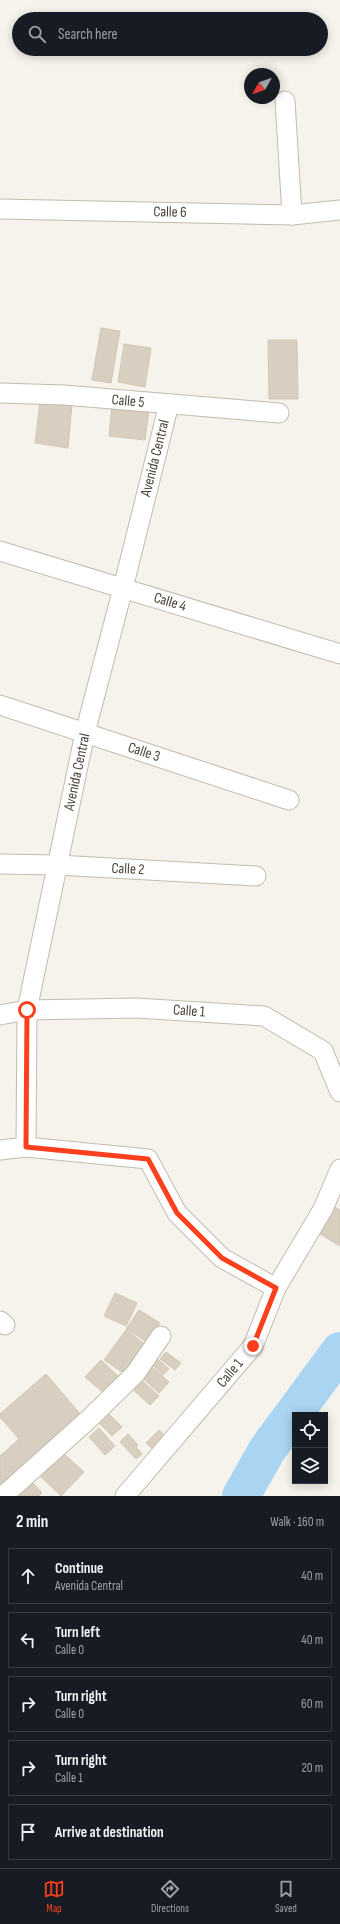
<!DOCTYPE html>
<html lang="en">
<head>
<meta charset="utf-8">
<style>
  body { margin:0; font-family:"Sofia Sans Condensed",sans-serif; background:#20242c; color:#f1f3f6 }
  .controls { position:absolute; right:12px; bottom:12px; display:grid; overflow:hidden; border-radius:0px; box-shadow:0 2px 10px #0003 }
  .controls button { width:36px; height:36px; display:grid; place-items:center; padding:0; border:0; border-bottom:1px solid #363941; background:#171b24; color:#f1f3f6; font:20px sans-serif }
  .compass { position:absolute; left:244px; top:68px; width:36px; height:36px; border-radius:50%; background:#171b24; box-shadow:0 2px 10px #0003; rotate:230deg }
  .stop { position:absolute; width:12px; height:12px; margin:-9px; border:3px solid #fc3f1d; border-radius:50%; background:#fff }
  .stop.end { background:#fc3f1d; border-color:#fff; box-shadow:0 1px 4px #0008 }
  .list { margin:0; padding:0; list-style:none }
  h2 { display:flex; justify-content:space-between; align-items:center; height:52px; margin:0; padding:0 16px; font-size:17px }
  h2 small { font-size:13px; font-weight:400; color:#9ea1a6 }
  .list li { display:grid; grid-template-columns:26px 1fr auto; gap:12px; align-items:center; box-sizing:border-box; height:56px; margin:0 8px 8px; padding:0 8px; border:1px solid #363941; border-radius:0px }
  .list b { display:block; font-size:15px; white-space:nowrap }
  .list p { margin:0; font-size:13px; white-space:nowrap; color:#9ea1a6 }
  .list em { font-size:13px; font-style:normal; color:#9ea1a6 }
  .icon { flex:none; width:22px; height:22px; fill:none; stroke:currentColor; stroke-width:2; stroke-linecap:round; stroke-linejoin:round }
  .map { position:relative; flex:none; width:340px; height:1496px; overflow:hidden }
  .search { position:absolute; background:#171b24; box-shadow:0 2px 10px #0003; left:12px; right:12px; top:12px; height:44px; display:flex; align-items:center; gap:10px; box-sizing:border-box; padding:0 14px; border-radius:22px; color:#9ea1a6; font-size:15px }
  .sheet { height:372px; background:#171b24 }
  nav { display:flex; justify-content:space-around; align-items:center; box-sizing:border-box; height:56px; border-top:1px solid #363941; background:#171b24; font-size:11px; color:#9ea1a6 }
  nav a { display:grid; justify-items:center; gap:2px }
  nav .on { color:#fc3f1d }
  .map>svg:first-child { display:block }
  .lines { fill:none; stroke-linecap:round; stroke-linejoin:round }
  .river { stroke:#a9d4f2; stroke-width:38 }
  .building { fill:#d8cfc1; stroke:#d3c7b4 }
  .street-casing { stroke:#c2bbae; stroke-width:21 }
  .street { stroke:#fff; stroke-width:19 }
  .route { stroke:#fc3f1d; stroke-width:5 }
  .labels { text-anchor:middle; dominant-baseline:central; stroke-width:3.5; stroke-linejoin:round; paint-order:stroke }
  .street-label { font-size:15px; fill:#4b4439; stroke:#fff }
</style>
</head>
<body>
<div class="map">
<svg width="340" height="1496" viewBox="0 0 340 1496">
  <rect width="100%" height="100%" fill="#f6f3ec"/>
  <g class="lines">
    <polyline class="river" points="241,1496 267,1450 340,1351"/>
  </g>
  <g class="building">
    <polygon points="101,328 120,331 111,383 92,380"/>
    <polygon points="268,340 297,340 298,399 269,399"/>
    <polygon points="124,344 151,348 145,387 118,382"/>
    <polygon points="40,401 72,405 68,448 35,443"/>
    <polygon points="112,405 149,409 145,440 109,436"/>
    <polygon points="335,1207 340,1210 340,1246 320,1234"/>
    <polygon points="115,1293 137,1303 126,1326 104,1316"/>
    <polygon points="139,1310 160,1323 147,1342 126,1329"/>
    <polygon points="126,1330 146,1345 125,1374 104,1360"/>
    <polygon points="166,1352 181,1363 175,1370 160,1359"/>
    <polygon points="154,1356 169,1369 163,1375 149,1361"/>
    <polygon points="101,1360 121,1379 106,1395 85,1377"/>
    <polygon points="148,1363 169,1382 159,1393 138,1374"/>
    <polygon points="46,1374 82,1416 2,1486 0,1483 0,1456 19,1439 0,1417 0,1414"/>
    <polygon points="137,1376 159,1396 150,1405 128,1385"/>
    <polygon points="105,1410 122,1427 112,1436 96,1420"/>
    <polygon points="99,1428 115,1446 105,1455 89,1437"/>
    <polygon points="159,1430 171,1441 158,1454 146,1443"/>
    <polygon points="128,1434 138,1445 136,1447 142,1454 136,1459 120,1442"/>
    <polygon points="63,1453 84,1472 61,1496 40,1476"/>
    <polygon points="30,1480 42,1493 39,1496 14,1496"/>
  </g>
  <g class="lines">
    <g class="street-casing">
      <g id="street">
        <polyline points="285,101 292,215"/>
        <polyline points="0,209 292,215 340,210"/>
        <polyline points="0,393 64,395 279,413"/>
        <polyline points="0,551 340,654"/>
        <polyline points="0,705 289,800"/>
        <polyline points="0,864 57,865 256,876"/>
        <polyline points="0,1015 27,1010 136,1008 264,1016 323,1051 340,1092"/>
        <polyline points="26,1147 27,1010 85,733 123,588 169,404"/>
        <polyline points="0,1150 26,1147 148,1159 177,1213 222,1258 276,1288"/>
        <polyline points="0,1321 5,1325"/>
        <polyline points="3,1496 90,1418 135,1374 161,1336"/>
        <polyline points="125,1496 253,1346 276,1288 323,1209 340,1169"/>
      </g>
    </g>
    <use href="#street" class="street"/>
  </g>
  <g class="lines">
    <polyline class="route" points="27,1010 26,1147 148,1159 177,1213 222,1258 276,1288 253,1346"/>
  </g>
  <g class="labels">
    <g class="street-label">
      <text transform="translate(170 212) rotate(1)">Calle 6</text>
      <text transform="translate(128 401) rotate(5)">Calle 5</text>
      <text transform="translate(155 458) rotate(-76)">Avenida Central</text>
      <text transform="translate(170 602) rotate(17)">Calle 4</text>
      <text transform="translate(144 752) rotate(18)">Calle 3</text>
      <text transform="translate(77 772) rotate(-78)">Avenida Central</text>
      <text transform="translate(128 869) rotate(3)">Calle 2</text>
      <text transform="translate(189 1011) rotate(4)">Calle 1</text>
      <text transform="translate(230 1373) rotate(-50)">Calle 1</text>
    </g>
  </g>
</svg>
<div class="controls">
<button><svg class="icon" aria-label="locate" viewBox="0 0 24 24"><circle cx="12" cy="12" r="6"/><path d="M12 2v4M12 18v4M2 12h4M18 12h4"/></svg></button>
<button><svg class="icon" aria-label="layers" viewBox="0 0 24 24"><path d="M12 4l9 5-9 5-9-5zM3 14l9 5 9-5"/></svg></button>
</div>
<svg class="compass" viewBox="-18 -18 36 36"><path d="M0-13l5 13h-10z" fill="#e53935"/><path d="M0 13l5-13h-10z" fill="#9ea1a6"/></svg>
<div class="stop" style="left:27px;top:1010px"></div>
<div class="stop end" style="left:253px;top:1346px"></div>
<div class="search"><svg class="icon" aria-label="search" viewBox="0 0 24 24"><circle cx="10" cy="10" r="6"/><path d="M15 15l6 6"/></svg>Search here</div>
</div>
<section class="sheet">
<h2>2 min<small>Walk · 160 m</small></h2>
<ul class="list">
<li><svg class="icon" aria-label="ahead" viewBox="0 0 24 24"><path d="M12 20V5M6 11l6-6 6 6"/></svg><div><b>Continue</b><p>Avenida Central</p></div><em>40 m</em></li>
<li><svg class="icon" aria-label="left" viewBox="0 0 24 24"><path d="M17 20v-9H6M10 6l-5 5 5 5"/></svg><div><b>Turn left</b><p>Calle 0</p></div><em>40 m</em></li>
<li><svg class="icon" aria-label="right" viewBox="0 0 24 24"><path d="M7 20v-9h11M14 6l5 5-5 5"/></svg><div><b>Turn right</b><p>Calle 0</p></div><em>60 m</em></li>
<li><svg class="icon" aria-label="right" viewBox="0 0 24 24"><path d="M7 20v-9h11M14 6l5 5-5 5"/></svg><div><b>Turn right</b><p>Calle 1</p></div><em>20 m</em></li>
<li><svg class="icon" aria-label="arrive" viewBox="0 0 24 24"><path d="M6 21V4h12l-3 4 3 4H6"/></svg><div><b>Arrive at destination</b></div></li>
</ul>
</section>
<nav>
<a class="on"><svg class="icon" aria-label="map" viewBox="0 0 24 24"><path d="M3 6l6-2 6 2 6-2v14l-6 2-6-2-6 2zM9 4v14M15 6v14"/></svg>Map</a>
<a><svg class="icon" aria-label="directions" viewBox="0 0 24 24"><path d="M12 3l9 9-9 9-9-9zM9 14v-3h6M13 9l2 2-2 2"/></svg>Directions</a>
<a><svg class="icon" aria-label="saved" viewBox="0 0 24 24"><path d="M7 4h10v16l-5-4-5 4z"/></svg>Saved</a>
</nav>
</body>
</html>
